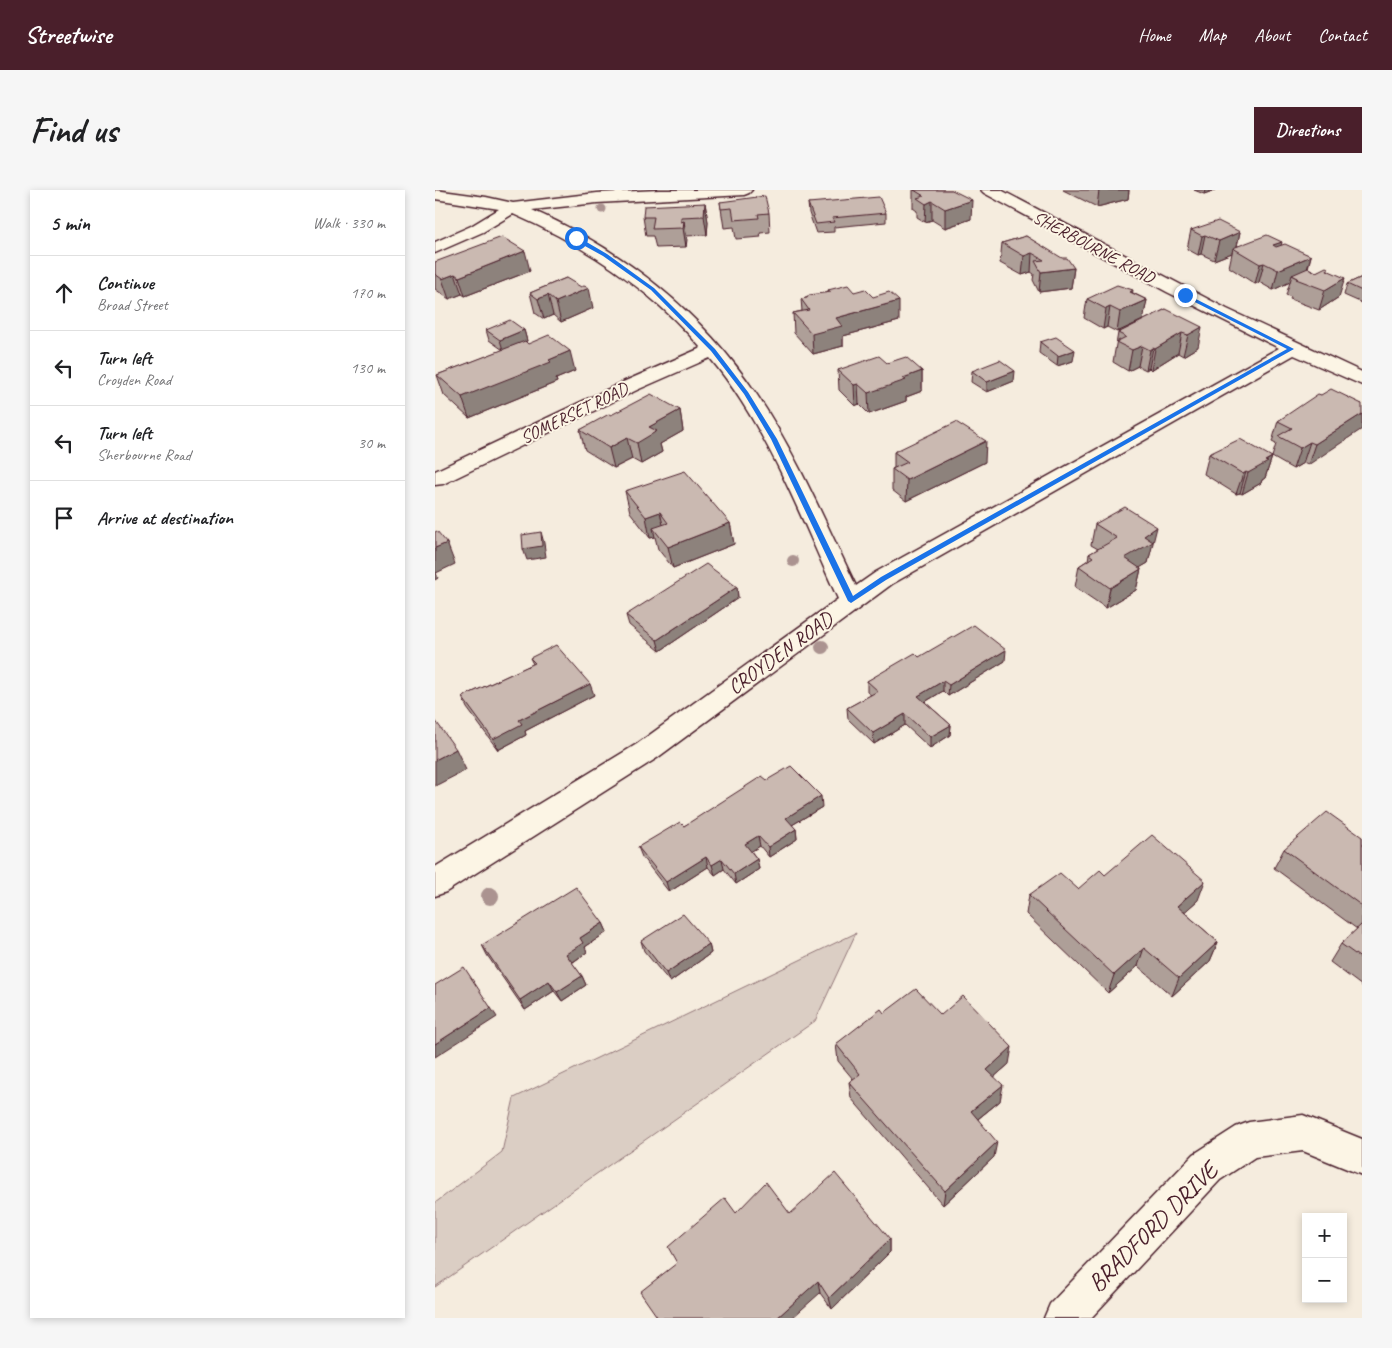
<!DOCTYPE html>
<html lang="en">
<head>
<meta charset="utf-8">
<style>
  body { margin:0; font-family:Caveat,sans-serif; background:#f6f6f6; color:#202124 }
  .controls { position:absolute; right:15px; bottom:15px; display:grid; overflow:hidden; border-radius:0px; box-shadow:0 2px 8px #0003 }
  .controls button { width:45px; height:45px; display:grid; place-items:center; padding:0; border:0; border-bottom:1px solid #e0e0e0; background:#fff; color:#202124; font:25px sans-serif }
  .stop { position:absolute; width:15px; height:15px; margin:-11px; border:4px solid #1a73e8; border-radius:50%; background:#fff }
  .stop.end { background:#1a73e8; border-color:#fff; box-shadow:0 1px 5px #0008 }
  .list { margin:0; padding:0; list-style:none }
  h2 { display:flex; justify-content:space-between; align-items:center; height:65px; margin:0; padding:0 20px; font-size:21px }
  h2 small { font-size:16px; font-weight:400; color:#757577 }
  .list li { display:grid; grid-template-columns:32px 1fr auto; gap:15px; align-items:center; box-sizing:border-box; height:75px; padding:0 20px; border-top:1px solid #e0e0e0 }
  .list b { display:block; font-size:19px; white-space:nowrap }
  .list p { margin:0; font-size:16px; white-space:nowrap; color:#757577 }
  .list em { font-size:16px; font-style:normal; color:#757577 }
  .icon { flex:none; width:28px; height:28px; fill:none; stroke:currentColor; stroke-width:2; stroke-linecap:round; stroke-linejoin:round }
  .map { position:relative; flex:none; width:927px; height:1128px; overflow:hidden; border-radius:0px }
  header { display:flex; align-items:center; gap:30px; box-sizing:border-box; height:70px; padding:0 25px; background:#4a1f2b; color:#fff }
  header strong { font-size:24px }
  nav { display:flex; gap:28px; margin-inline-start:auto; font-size:18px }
  .intro { display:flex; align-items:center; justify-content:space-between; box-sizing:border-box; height:120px; padding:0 30px }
  h1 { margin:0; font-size:35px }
  .button { padding:12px 22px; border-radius:0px; background:#4a1f2b; color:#fff; font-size:18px; font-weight:700 }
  main { display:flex; gap:30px; padding:0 30px }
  aside { flex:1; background:#fff; border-radius:0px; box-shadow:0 2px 8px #0003 }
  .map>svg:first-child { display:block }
  .green { fill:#dbcec4; stroke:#927678 }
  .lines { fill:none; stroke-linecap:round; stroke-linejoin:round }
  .street-casing { stroke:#4a1f2b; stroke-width:3 }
  .street { fill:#fcf5e5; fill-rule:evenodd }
  .tree { fill:#ab9390 }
  .wall { fill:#ae9f98; stroke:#4a1f2b }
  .shaded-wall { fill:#8d827c; stroke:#4a1f2b }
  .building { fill:#cab9b1; stroke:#4a1f2b }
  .route { fill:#1a73e8 }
  .labels { text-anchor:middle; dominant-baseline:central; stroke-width:4; stroke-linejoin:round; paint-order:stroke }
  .far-street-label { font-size:18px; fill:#4a1f2b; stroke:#fcf5e5 }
  .street-label { font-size:21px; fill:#4a1f2b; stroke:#fcf5e5 }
  .near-street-label { font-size:25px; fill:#4a1f2b; stroke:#fcf5e5 }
</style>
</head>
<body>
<header>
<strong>Streetwise</strong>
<nav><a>Home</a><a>Map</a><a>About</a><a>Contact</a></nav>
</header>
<div class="intro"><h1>Find us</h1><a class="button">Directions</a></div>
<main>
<aside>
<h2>5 min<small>Walk · 330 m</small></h2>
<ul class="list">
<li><svg class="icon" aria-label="ahead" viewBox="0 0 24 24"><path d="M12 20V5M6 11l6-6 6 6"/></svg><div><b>Continue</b><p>Broad Street</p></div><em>170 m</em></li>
<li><svg class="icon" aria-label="left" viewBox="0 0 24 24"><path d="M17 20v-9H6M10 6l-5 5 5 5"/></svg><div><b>Turn left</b><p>Croyden Road</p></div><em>130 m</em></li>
<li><svg class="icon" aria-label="left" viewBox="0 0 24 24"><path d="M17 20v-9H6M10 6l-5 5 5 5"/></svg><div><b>Turn left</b><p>Sherbourne Road</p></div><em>30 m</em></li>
<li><svg class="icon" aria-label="arrive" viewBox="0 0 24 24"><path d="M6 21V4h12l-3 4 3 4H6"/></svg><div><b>Arrive at destination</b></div></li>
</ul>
</aside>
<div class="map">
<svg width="927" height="1128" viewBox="0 0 927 1128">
  <rect width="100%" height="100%" fill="#f5ecde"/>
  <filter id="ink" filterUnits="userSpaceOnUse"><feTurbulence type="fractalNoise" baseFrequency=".02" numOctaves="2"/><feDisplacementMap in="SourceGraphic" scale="10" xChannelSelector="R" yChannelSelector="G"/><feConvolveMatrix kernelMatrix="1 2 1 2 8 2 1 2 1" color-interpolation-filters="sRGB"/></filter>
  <g filter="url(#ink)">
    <polygon class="green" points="421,743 380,831 0,1097 0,1013 67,962 79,908"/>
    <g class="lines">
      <g class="street-casing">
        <g id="street">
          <path d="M0 0 51 7 78 13 162 3 224 0H317L314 3 309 5 162 13 97 20C187 59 268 123 322 205 362 265 390 332 421 396L441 382 844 158 732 102 549 3 546 0H566L792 119 927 182V195L859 165 457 394 222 568 11 702 0 706V677L202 554 403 409C366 328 333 238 275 168L202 200 8 294 0 295V281L188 192 266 158C216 99 149 55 78 24L48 42 0 63V52L36 36 64 19 0 9Z"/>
          <polygon points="868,925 927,949 927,985 868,961 820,967 785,990 656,1128 609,1128 615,1114 759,964 801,937 814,932"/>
        </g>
      </g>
      <use href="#street" class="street"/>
    </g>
    <g class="tree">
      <circle cx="167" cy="19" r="4.5"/>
      <circle cx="358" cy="371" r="6"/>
      <circle cx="387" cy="457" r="7"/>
      <circle cx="55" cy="706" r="9"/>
    </g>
    <g class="wall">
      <polygon points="478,0 517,0 536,29 510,38 497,30 490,32 482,27 482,21 478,18"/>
      <polygon points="628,0 694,0 693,9 662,17"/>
      <polygon points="759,0 780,0 769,4"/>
      <polygon points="285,12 334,23 335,42 325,43 326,47 301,49 299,37 289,38"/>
      <polygon points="270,13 273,32 272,45 251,46 251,57 221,58 218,46 211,46 208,27"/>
      <polygon points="373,13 451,23 451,32 399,37 399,42 381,43 374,23"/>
      <polygon points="756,40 805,42 802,56 846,55 876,66 873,78 881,82 893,78 893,80 904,107 884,120 855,109 856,107 851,105 855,92 838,100 824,92 820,94 794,77 797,63 779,70 766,64 763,65 752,59"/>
      <polygon points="591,46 639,78 636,98 604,102 598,90 599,84 596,82 587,85 565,73 567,53"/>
      <polygon points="0,72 95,81 30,106 27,104 14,109 0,99"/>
      <polygon points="927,87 927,113 909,105 912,94"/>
      <polygon points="131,88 158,118 126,132 118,125 109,129 100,123 95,103"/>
      <polygon points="393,100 419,102 464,131 408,146 408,156 378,164 359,143 358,123 367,121 366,109 393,103"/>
      <polygon points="698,103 712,110 708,130 682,142 672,137 668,139 649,128 652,109"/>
      <polygon points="731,119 763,157 748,166 743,163 716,180 714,178 711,180 703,176 693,181 678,172 683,143"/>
      <polygon points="51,140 89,140 92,151 90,151 93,154 140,181 121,189 122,192 34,228 9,205 2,185 68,160 54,150"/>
      <polygon points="605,152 638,171 622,176 604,163"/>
      <polygon points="452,173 487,181 487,201 471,207 471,211 434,224 424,214 420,216 404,200 403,180"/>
      <polygon points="537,181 579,191 552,202 536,192"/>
      <polygon points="886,205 927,214 873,275 868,273 858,279 837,267 830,288 827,290 826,293 807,304 805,303 801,304 769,284 774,264 837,267 841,254 837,252 843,231"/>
      <polygon points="245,220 248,241 225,254 227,262 206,274 197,269 179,278 150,260 145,240 176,225"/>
      <polygon points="459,262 550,272 471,311 457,300 457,279 459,278"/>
      <polygon points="190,301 295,333 299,354 238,378 223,359 220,347 215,348 195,322"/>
      <polygon points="660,334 717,358 716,359 713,373 704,378 706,379 701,400 671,418 640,397 644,376 653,370 654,364 663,359 656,355"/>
      <polygon points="302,397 303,408 225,461 194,435 191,425"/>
      <polygon points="484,467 570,471 513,506 508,501 490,512 516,535 515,545 495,558 470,535 439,554 413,529 412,518 436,505 432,502 432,491"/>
      <polygon points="95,468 159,505 90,541 91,545 63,560 32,518 27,507 98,474"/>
      <polygon points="332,590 387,617 357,635 361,639 362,649 334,667 325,656 316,661 322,669 324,679 301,694 289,679 280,685 273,677 234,702 207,667 203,657 249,636"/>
      <polygon points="927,647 927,796 895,772 906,754 922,739 839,678 849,659"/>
      <polygon points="670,685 763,710 749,722 783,752 775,771 737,806 703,776 673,803 591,724 594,705 643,699"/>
      <polygon points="168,733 172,742 150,757 152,762 137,773 147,786 151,795 127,811 119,801 90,820 52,765 47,755"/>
      <polygon points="206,751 274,754 276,763 235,792 209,761"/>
      <polygon points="449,823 506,825 574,874 559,887 565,911 543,929 559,967 508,1015 416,908 414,892 418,889 403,871 401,854"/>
      <polygon points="301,1023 355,1024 455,1049 455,1062 397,1119 385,1103 242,1073"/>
    </g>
    <g class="shaded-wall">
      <polygon points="664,0 694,0 693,9 662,17"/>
      <polygon points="770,0 780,0 769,4"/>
      <polygon points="537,10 536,29 510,38 510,19"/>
      <polygon points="497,11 497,30 490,32 491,14"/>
      <polygon points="270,13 273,32 272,45 269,26"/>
      <polygon points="249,31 252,50 251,57 248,38"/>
      <polygon points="805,42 801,60 798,58 797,63 779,70 784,51"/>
      <polygon points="770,45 766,64 763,65 767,46"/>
      <polygon points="847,52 842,71 838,55"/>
      <polygon points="90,61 95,81 30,106 24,87"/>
      <polygon points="597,63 596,82 587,85 589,66"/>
      <polygon points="876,66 870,86 863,88 857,85 855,92 838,100 843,80"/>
      <polygon points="829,73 824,92 820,94 825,74"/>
      <polygon points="639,78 636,98 604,102 606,82"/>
      <polygon points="20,84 27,104 14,109 7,89"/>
      <polygon points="910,88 904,107 884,120 890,100"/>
      <polygon points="154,98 158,118 126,132 121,112"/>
      <polygon points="698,100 695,118 712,110 708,130 682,142 685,122 695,102"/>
      <polygon points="113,105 118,125 109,129 103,109"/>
      <polygon points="464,111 464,131 408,146 408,156 378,164 377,144 401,128"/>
      <polygon points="675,117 672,137 668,139 671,119"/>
      <polygon points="767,137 763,157 748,166 753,145"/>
      <polygon points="89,140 92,151 68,160 65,150"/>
      <polygon points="747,143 743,163 716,180 720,159"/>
      <polygon points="707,156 703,176 693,181 697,160"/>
      <polygon points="718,158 714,178 711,180 715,160"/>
      <polygon points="640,160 638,171 622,176 623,166"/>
      <polygon points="135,161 140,181 121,189 122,192 34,228 27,207"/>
      <polygon points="487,181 487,201 471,207 471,211 434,224 433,203 468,188"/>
      <polygon points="580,181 579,191 552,202 552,192"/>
      <polygon points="423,194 424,214 420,216 419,195"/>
      <polygon points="245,220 248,241 225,254 227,262 206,274 202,253 214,237"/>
      <polygon points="927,224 927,239 873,275 880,254"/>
      <polygon points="192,248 197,269 179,278 174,258"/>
      <polygon points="551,251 550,272 471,311 472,290"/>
      <polygon points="875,252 868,273 858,279 865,258"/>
      <polygon points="837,267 830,288 827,290 826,293 807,304 813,283"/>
      <polygon points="811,282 805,303 801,304 808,284"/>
      <polygon points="225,322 230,343 218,338 220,347 215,348 211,327"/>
      <polygon points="295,333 299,354 238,378 233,357"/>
      <polygon points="722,337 713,373 686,389 690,368 709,346"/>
      <polygon points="106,342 109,353 111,367 92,370 88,359"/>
      <polygon points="12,353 20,374 1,383 3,388 0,390 0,358"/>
      <polygon points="706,379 701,400 671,418 675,398"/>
      <polygon points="302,397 303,408 225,461 222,450"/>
      <polygon points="571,460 570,471 513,506 514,495"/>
      <polygon points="508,491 508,501 483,516 483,506"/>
      <polygon points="155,494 159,505 90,541 91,545 63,560 58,549 84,530"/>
      <polygon points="470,524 470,535 439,554 438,543"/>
      <polygon points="516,535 515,545 495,558 495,547"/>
      <polygon points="21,559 31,580 0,596 0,570"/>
      <polygon points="386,606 387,617 352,638 351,628"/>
      <polygon points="361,639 362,649 334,667 333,657"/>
      <polygon points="323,646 325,656 312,664 310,654"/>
      <polygon points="271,667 273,677 234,702 231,692"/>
      <polygon points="287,669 289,679 280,685 277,675"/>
      <polygon points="322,669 324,679 301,694 299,684"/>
      <polygon points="770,691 763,710 735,735 742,716"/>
      <polygon points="168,733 172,742 150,757 152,762 135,774 131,764 145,748"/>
      <polygon points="783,752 775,771 737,806 744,788"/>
      <polygon points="274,754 276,763 235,792 231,783"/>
      <polygon points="709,758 703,776 673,803 679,785"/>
      <polygon points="147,786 151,795 127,811 122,802"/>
      <polygon points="114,791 119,801 90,820 85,810"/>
      <polygon points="56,818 62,827 0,867 0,854"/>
      <polygon points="577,857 574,874 549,896 552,880"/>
      <polygon points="568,895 565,911 534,936 536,921"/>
      <polygon points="562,952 559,967 508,1015 510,1001"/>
      <polygon points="455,1049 455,1062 397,1119 394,1108"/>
      <polygon points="383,1091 385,1103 357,1128 342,1128"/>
    </g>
    <g class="building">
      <polygon points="479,0 517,0 537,10 510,19 497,11 491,14 482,8 489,6"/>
      <polygon points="330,6 334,23 323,24 324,28 299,30 297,18 286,19 285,12"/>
      <polygon points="444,7 451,23 397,28 399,32 381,34 373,13"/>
      <polygon points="270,13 269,26 246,27 246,32 249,31 248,38 217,39 219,27 208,27 209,16"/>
      <polygon points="783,31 805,42 784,51 770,45 767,46 756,40"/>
      <polygon points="832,45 847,52 838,55 841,57 850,54 876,66 843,80 829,73 825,74 798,58"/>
      <polygon points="591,46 627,68 632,68 639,78 606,82 600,71 609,70 597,63 589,66 567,53"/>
      <polygon points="67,47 90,61 24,87 20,84 7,89 0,84 0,72"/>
      <polygon points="891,77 893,78 892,80 910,88 890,100 861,89 863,88 857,85 873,78 881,82"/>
      <polygon points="927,87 927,101 912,94"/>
      <polygon points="131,88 146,97 149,96 154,98 121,112 113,105 103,109 95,103"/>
      <polygon points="413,95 419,102 430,99 438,107 454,102 464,111 401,128 407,136 377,144 358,123 374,120 366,109 372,108 374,105 396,102 393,100"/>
      <polygon points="682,95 698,100 695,102 712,110 685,122 675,117 671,119 652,109"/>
      <polygon points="731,119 767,137 753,145 747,143 720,159 718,158 715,160 707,156 697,160 681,152 691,147 683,143"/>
      <polygon points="75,130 89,140 65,150 51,140"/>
      <polygon points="114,145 135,161 114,170 116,172 27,207 2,185 90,151 93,154"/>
      <polygon points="621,147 640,160 623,166 605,152"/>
      <polygon points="444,166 452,173 471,167 487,181 468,188 471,190 433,203 423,194 419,195 403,180"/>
      <polygon points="565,170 580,181 552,192 537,181"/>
      <polygon points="896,199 927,214 927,224 880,254 875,252 865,258 843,246 857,238 843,231 883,204 886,205"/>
      <polygon points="216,204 245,220 214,237 222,241 202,253 192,248 174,258 145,240 174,224 176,225"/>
      <polygon points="521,232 551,251 472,290 457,279 473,272 459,262"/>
      <polygon points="805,249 837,267 830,271 833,272 813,283 811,282 808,284 774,264"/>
      <polygon points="250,281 295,333 233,357 218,338 233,333 225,322 211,327 190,301"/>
      <polygon points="690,317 722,337 709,346 718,352 690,368 706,379 675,398 644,376 658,367 654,364 682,348 660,334"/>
      <polygon points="2,341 12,353 0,358 0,342"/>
      <polygon points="106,342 107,356 88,359 87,345"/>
      <polygon points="271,374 302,397 222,450 191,425"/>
      <polygon points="539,435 571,460 514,495 508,491 483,506 516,535 495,547 470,524 438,543 412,518 443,501 432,491 480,463 484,467"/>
      <polygon points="121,455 155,494 84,530 87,534 58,549 27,507 100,473 95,468"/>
      <polygon points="0,530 21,559 0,570"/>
      <polygon points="356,576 386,606 351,628 361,639 333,657 323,646 310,654 322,669 299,684 287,669 277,675 271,667 231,692 203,657 245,632 249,636 327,586 332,590"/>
      <polygon points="892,622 927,647 927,716 849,659"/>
      <polygon points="717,645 770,691 742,716 783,752 744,788 709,758 679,785 594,705 625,683 643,699 665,680 670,685"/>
      <polygon points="141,697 168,733 145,748 148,753 131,764 147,786 122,802 114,791 85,810 47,755"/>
      <polygon points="248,724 274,754 231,783 206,751"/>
      <polygon points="927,734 927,769 906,754"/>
      <polygon points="29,777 56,818 0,854 0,795"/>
      <polygon points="481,799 506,825 528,806 577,857 552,880 568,895 536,921 562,952 510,1001 414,892 425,884 401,854 446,819 449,823"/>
      <polygon points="400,983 455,1049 394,1108 383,1091 342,1128 223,1128 205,1102 242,1073 233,1057 290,1008 301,1023 331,992 355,1024"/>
    </g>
  </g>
  <polygon class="route" points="139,47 143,47 172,64 219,98 280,159 313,202 342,249 418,406 446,387 852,159 748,106 748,104 751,104 859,159 451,390 416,413 413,411 336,249 309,204 276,161 216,100 168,66 139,50"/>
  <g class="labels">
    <g class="far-street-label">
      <text transform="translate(659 57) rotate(28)">SHERBOURNE ROAD</text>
      <text transform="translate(139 223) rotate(-26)">SOMERSET ROAD</text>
    </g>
    <g class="street-label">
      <text transform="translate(345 463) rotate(-36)">CROYDEN ROAD</text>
    </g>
    <g class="near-street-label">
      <text transform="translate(718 1037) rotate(-45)">BRADFORD DRIVE</text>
    </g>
  </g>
</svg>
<div class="controls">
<button>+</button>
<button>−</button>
</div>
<div class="stop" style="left:141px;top:48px"></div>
<div class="stop end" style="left:750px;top:105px"></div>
</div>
</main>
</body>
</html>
